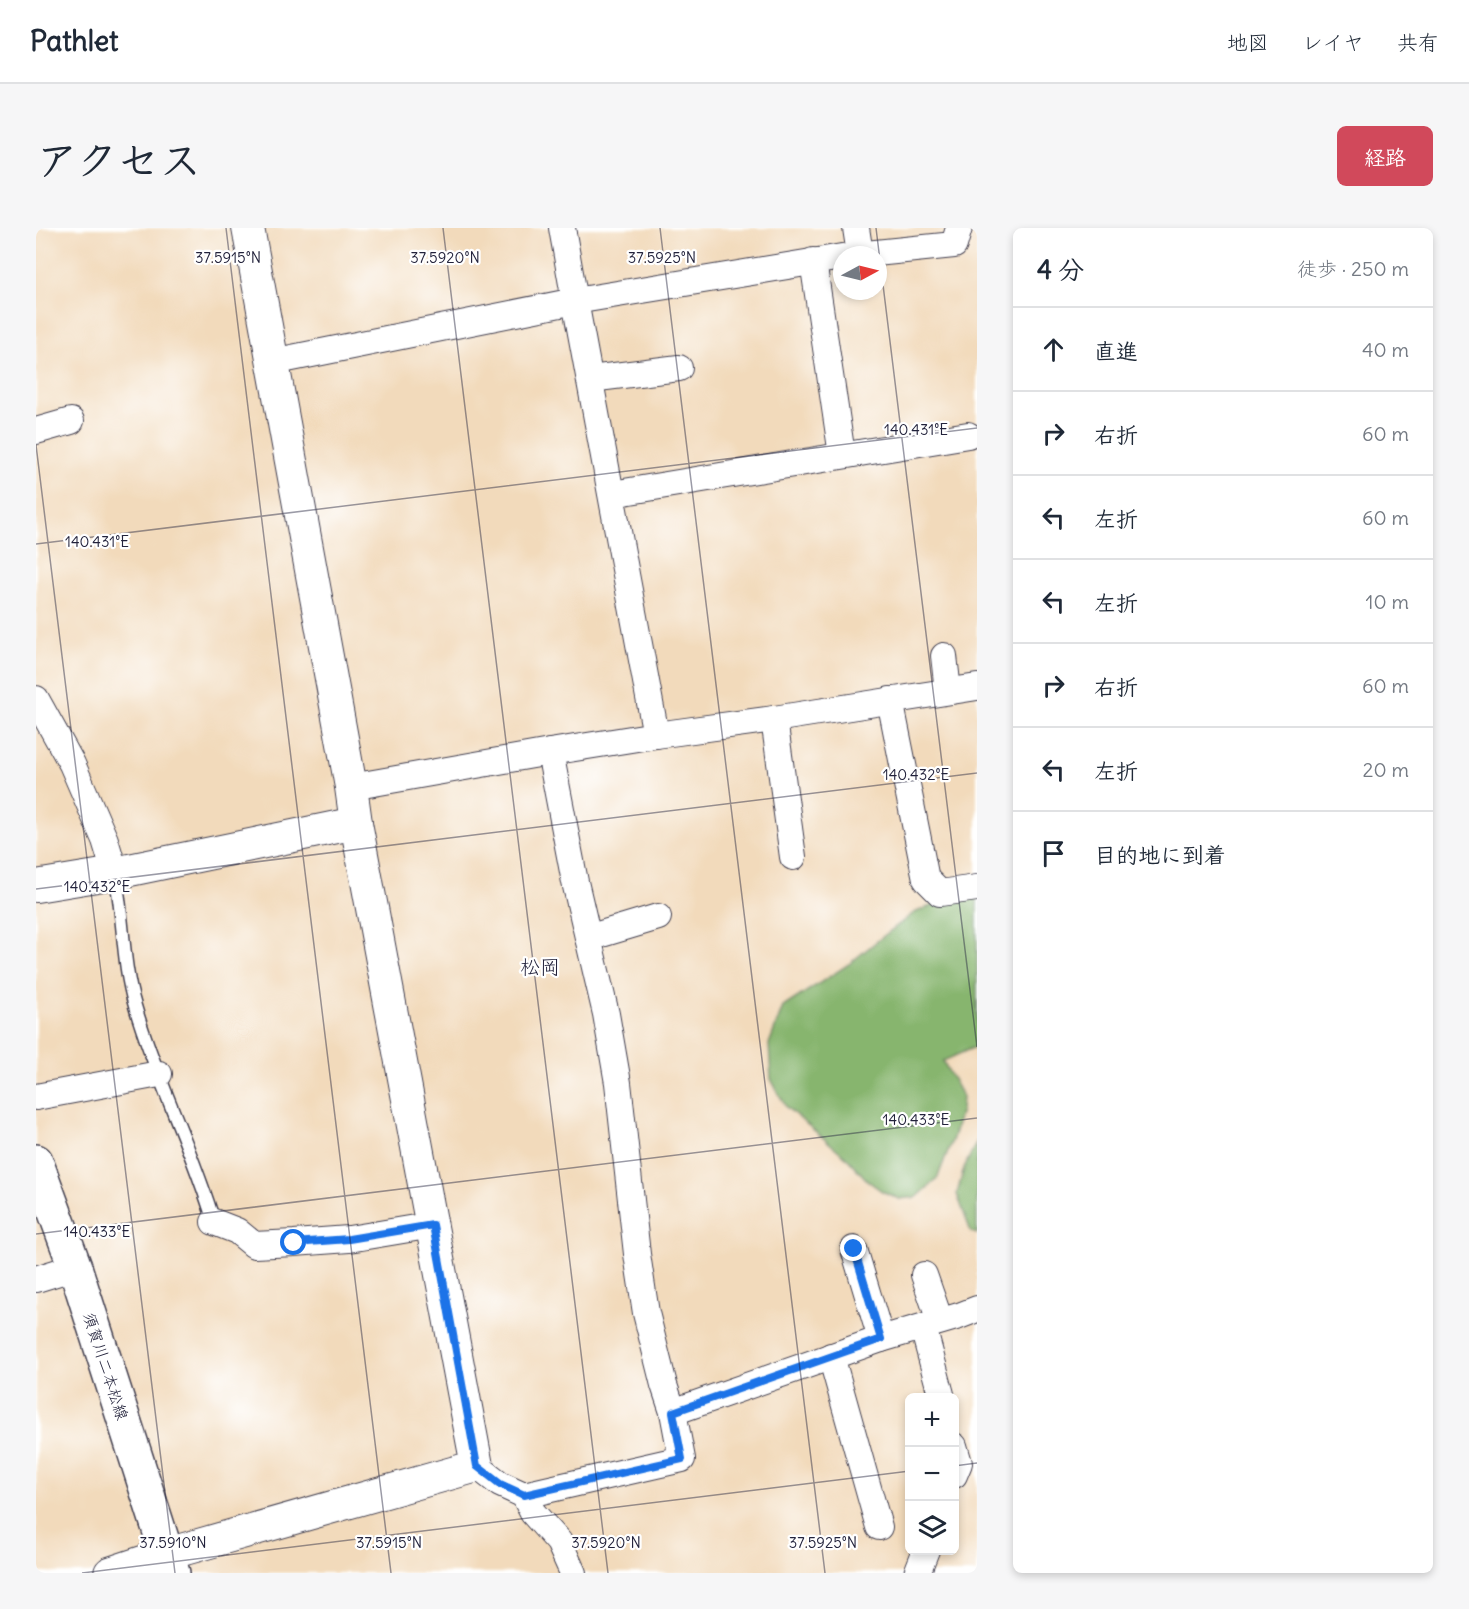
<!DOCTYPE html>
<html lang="ja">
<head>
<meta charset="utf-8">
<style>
  body { margin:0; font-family:Delius,"Klee One",sans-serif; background:#f6f6f7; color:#1f2937 }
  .controls { position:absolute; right:18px; bottom:18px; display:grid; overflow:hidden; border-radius:9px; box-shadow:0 3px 9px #0003 }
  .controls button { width:54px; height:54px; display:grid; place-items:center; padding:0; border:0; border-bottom:2px solid #e0e1e3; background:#fff; color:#1f2937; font:30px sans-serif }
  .compass { position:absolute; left:797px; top:18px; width:54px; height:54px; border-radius:50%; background:#fff; box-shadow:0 3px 9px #0003; rotate:83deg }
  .stop { position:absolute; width:18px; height:18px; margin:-14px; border:4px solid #1a73e8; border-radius:50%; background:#fff }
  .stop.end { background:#1a73e8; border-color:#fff; box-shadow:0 2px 6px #0008 }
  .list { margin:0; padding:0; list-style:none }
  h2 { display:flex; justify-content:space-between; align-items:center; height:78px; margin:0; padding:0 24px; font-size:26px }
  h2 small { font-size:20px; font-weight:400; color:#747a83 }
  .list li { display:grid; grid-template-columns:39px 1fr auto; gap:18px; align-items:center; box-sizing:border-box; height:84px; padding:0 24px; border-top:2px solid #e0e1e3 }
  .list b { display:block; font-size:22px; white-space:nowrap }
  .list em { font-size:20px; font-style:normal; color:#747a83 }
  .icon { flex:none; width:33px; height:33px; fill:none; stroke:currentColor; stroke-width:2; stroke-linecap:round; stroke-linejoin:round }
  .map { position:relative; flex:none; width:941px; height:1345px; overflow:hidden; border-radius:9px }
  header { display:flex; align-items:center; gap:36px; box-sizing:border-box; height:84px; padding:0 30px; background:#fff; border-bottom:2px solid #e0e1e3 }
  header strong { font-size:28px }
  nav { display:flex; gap:33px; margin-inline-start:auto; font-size:21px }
  .intro { display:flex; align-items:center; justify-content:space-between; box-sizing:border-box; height:144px; padding:0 36px }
  h1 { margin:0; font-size:42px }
  .button { padding:15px 27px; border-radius:9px; background:#d1495b; color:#fff; font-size:21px; font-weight:700 }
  main { display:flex; gap:36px; padding:0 36px }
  aside { flex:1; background:#fff; border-radius:9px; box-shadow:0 3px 9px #0003 }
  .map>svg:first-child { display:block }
  .forest { fill:#87b56e; stroke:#546c54; stroke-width:1.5 }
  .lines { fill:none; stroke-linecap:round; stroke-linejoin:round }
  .service-casing { stroke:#413e4e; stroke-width:15 }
  .minor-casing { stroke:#413e4e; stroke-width:28 }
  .tertiary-casing { stroke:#413e4e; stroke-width:34 }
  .secondary-casing { stroke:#413e4e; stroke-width:36 }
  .service { stroke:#fff; stroke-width:12 }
  .minor { stroke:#fff; stroke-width:26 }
  .tertiary { stroke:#fff; stroke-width:32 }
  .secondary { stroke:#fff; stroke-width:33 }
  .route { stroke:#1a73e8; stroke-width:8 }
  .ticks { fill:none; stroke:#22223b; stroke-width:1.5; stroke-opacity:0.45 }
  .labels { text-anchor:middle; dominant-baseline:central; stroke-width:4.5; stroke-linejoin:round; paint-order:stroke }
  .street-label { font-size:16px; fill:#22223b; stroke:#fff }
  .quarter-label { font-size:20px; fill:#22223b; stroke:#fff }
  .ticks-label { font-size:15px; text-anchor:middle; fill:#22223b; stroke:#fff; stroke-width:4.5; stroke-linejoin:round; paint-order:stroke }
</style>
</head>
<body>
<header>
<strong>Pathlet</strong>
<nav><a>地図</a><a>レイヤ</a><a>共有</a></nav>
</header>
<div class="intro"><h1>アクセス</h1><a class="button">経路</a></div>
<main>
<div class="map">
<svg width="941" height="1345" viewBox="0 0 941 1345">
  <rect width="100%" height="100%" fill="#fff"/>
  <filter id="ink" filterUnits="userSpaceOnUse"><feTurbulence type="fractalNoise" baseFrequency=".0167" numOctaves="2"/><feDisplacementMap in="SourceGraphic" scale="12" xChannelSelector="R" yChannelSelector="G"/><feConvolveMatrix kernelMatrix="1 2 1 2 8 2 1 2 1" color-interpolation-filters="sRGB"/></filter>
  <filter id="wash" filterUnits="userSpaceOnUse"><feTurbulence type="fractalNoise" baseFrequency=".008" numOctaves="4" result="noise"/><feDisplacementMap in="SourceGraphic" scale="24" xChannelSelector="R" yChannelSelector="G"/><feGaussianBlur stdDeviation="1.35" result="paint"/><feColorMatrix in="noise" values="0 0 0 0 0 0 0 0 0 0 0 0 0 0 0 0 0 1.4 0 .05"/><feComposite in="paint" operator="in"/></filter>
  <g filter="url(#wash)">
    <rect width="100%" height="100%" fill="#f2dabb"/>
    <g class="forest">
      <polygon points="941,665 941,818 907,833 926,868 925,882 917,910 901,951 881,969 863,971 846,963 832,953 809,928 750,879 735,851 733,816 747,779 813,736 841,713 878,685 922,667"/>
      <polygon points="941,913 941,1006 935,1004 921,966 928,940"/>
    </g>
  </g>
  <g filter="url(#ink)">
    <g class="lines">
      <g class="service-casing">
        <path id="service" d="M79 646C88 689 86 736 99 778 120 851 156 920 178 994"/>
      </g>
      <g class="minor-casing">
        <g id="minor">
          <polyline points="526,0 539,73 620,507"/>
          <polyline points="820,0 824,26"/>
          <polyline points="820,27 918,17 923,0"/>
          <polyline points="777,33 806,227"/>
          <polyline points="236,134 539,73 806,29"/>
          <polyline points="554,151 643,140"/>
          <polyline points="0,203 35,193"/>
          <polyline points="576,266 932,207"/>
          <polyline points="908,428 912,463"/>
          <polyline points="0,471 36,536 69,612 79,645"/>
          <polyline points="854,472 890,651 904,665 941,660"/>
          <polyline points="738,491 757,629"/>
          <polyline points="315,559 514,524 620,507 738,491 941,459"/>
          <polyline points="552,710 622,689"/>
          <polyline points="0,869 123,846"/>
          <polyline points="178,994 201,1003 218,1017 258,1015 313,1011 397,997"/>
          <polyline points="818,1021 845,1111"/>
          <polyline points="888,1047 904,1093"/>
          <polyline points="0,1051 39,1039"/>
          <polyline points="887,1099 906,1170"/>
          <polyline points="795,1128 843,1299"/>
          <polyline points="637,1184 845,1111 923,1088 941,1081"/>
          <polyline points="918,1218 923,1235 918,1247"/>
          <polyline points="441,1238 464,1256 488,1267 497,1285 523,1314 537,1345"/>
          <polyline points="488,1267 646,1231 637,1184 628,1157 610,1085 601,1026 582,855 570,786 539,654 514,524"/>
          <polyline points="881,1345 890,1322"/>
        </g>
      </g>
      <g class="tertiary-casing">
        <g id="tertiary">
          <polyline points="0,658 79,645 320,595"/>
          <polyline points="74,1345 131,1326 441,1238 320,595 315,559 212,0"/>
        </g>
      </g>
      <g class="secondary-casing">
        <polyline id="secondary" points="0,933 39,1039 137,1345"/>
      </g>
      <use href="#service" class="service"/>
      <use href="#minor" class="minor"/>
      <use href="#tertiary" class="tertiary"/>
      <use href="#secondary" class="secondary"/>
    </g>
  </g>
  <g class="lines" filter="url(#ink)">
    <polyline class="route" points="258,1015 313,1011 397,997 441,1238 464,1256 488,1267 646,1231 637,1184 845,1111 818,1021"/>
  </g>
  <path class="ticks" d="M190 0 355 1345M407 0 572 1345M624 0 789 1345M840 0 941 819M0 217 139 1345M0 316 941 200M0 661 941 545M0 1006 941 890M918 1238 941 1235M46 1345 874 1243"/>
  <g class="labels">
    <g class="street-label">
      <text transform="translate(70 1138) rotate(72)">須賀川二本松線</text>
    </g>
    <g class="quarter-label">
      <text x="504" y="738">松岡</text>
    </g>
  </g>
  <g class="ticks-label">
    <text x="192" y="35">37.5915°N</text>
    <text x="409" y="35">37.5920°N</text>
    <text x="626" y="35">37.5925°N</text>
    <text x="880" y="207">140.431°E</text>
    <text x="61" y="319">140.431°E</text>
    <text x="880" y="552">140.432°E</text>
    <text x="61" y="664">140.432°E</text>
    <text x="880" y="897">140.433°E</text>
    <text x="61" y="1009">140.433°E</text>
    <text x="137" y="1320">37.5910°N</text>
    <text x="353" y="1320">37.5915°N</text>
    <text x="570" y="1320">37.5920°N</text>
    <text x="787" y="1320">37.5925°N</text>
  </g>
</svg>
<div class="controls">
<button>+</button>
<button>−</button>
<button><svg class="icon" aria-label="layers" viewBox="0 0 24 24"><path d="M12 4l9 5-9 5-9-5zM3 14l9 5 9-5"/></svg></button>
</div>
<svg class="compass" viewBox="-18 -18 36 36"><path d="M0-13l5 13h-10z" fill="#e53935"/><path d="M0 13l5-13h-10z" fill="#747a83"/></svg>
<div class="stop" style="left:258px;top:1015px"></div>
<div class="stop end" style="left:818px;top:1021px"></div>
</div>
<aside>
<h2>4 分<small>徒歩 · 250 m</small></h2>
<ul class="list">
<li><svg class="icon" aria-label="ahead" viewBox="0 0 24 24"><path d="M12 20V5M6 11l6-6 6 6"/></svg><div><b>直進</b></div><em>40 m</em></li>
<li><svg class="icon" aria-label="right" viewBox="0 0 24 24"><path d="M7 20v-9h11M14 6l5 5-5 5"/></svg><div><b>右折</b></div><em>60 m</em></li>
<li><svg class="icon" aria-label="left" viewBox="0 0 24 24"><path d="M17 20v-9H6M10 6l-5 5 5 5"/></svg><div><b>左折</b></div><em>60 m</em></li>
<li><svg class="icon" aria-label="left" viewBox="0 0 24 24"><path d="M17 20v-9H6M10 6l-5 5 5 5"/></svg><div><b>左折</b></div><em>10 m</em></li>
<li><svg class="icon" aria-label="right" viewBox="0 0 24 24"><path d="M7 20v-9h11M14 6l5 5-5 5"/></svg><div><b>右折</b></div><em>60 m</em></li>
<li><svg class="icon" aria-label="left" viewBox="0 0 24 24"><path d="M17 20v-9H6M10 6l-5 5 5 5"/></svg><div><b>左折</b></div><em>20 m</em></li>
<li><svg class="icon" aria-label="arrive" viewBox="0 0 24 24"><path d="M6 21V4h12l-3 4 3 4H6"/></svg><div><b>目的地に到着</b></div></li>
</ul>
</aside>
</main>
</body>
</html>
